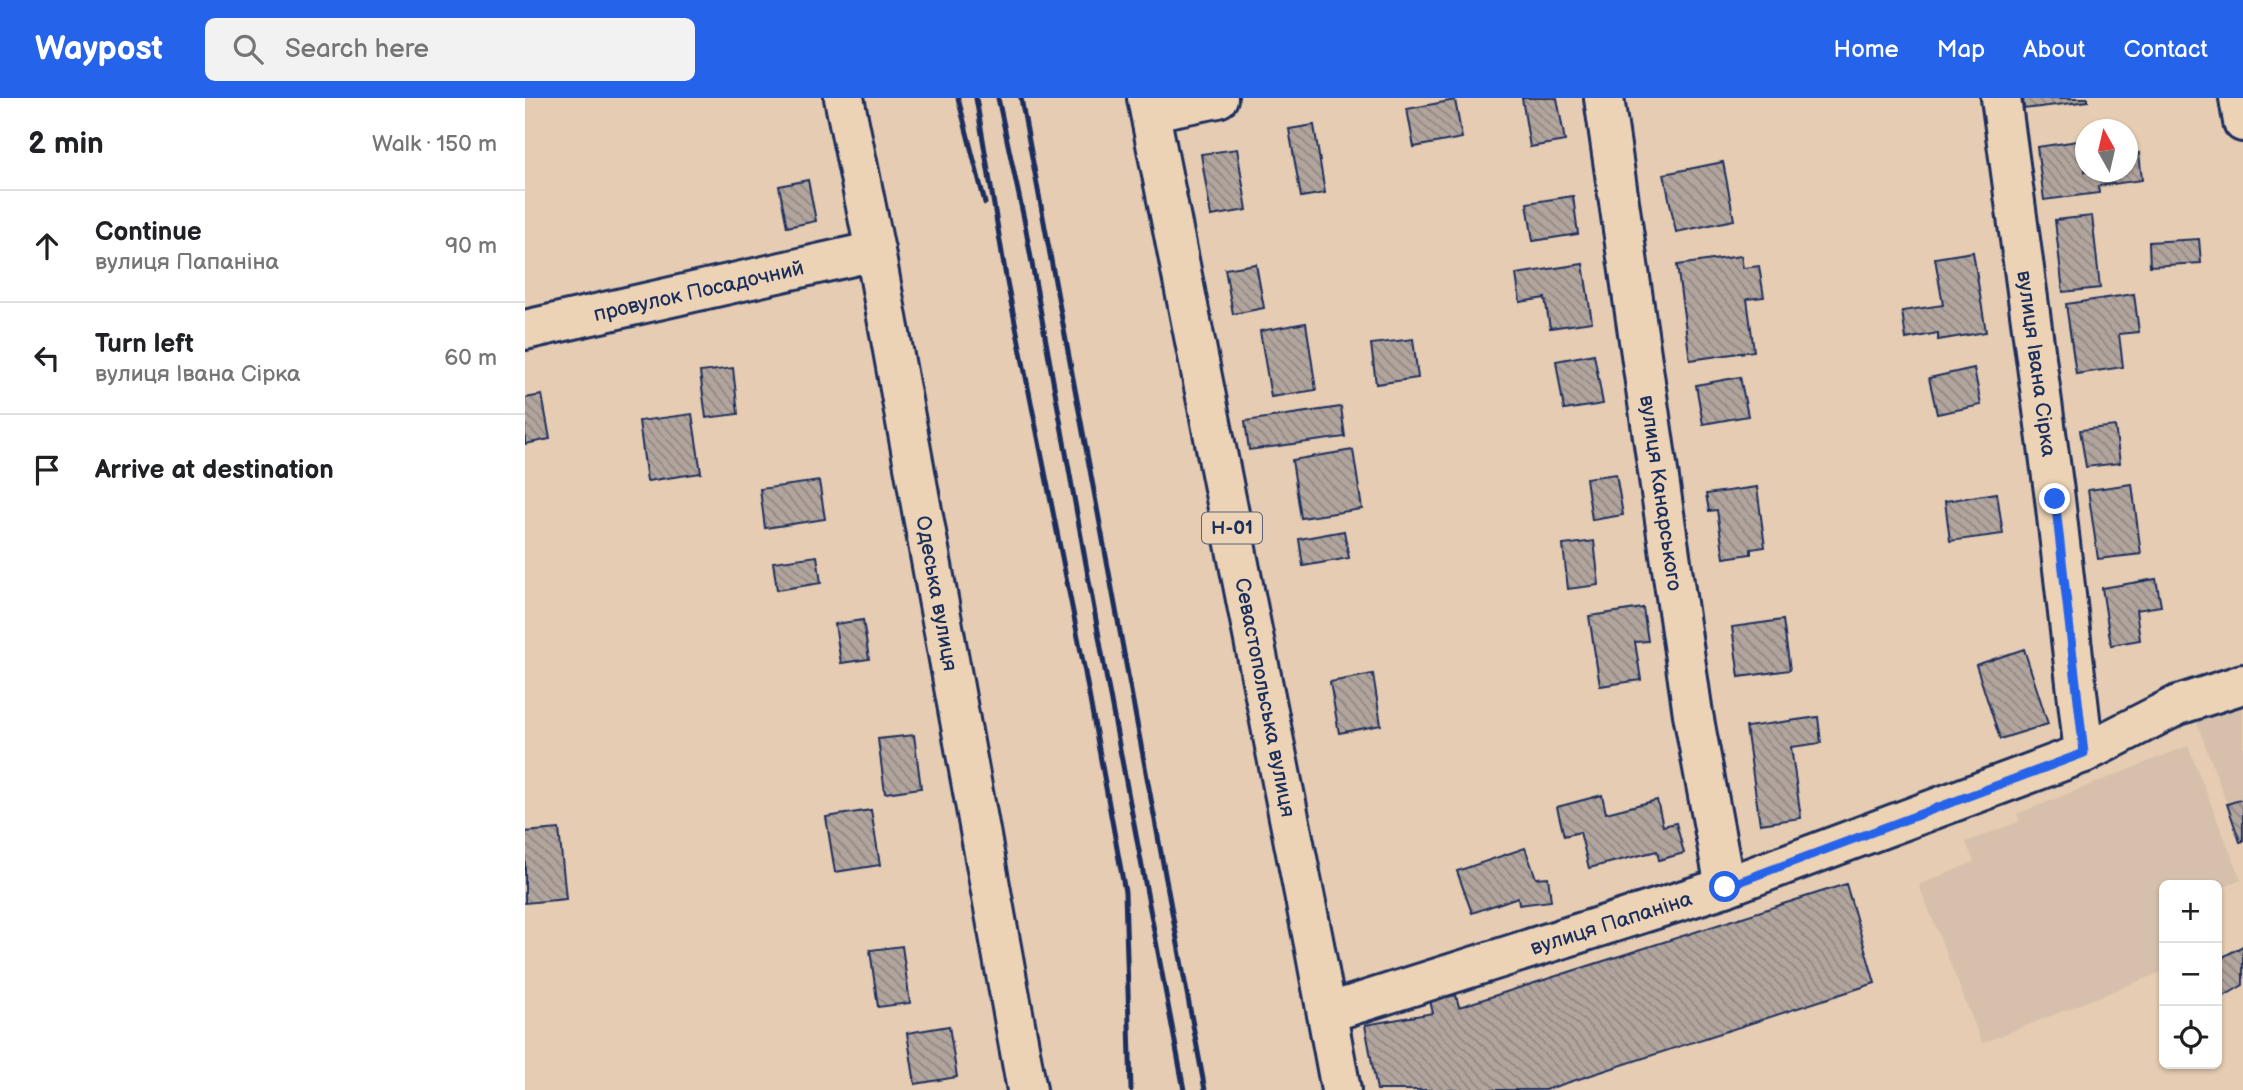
<!DOCTYPE html>
<html lang="en">
<head>
<meta charset="utf-8">
<style>
  body { margin:0; font-family:"Balsamiq Sans",sans-serif; background:#f2f2f2; color:#202124 }
  .controls { position:absolute; right:21px; bottom:21px; display:grid; overflow:hidden; border-radius:10px; box-shadow:0 2px 5px #0004 }
  .controls button { width:63px; height:63px; display:grid; place-items:center; padding:0; border:0; border-bottom:2px solid #e0e0e0; background:#fff; color:#202124; font:35px sans-serif }
  .compass { position:absolute; left:1550px; top:21px; width:63px; height:63px; border-radius:50%; background:#fff; box-shadow:0 2px 5px #0004; rotate:352deg }
  .stop { position:absolute; width:21px; height:21px; margin:-16px; border:5px solid #2563eb; border-radius:50%; background:#fff }
  .stop.end { background:#2563eb; border-color:#fff; box-shadow:0 2px 7px #0008 }
  .list { margin:0; padding:0; list-style:none }
  h2 { display:flex; justify-content:space-between; align-items:center; height:91px; margin:0; padding:0 28px; font-size:30px }
  h2 small { font-size:23px; font-weight:400; color:#757577 }
  .list li { display:grid; grid-template-columns:46px 1fr auto; gap:21px; align-items:center; box-sizing:border-box; height:112px; padding:0 28px; border-top:2px solid #e0e0e0 }
  .list b { display:block; font-size:26px; white-space:nowrap }
  .list p { margin:0; font-size:23px; white-space:nowrap; color:#757577 }
  .list em { font-size:23px; font-style:normal; color:#757577 }
  .icon { flex:none; width:38px; height:38px; fill:none; stroke:currentColor; stroke-width:2; stroke-linecap:round; stroke-linejoin:round }
  .map { position:relative; flex:none; width:1718px; height:992px; overflow:hidden }
  header { display:flex; align-items:center; gap:42px; box-sizing:border-box; height:98px; padding:0 35px; background:#2563eb; color:#fff }
  header strong { font-size:33px }
  nav { display:flex; gap:38px; margin-inline-start:auto; font-size:24px }
  .search { width:490px; height:63px; background:#f2f2f2; display:flex; align-items:center; gap:18px; box-sizing:border-box; padding:0 24px; border-radius:10px; color:#757577; font-size:26px }
  main { display:flex }
  aside { flex:1; background:#fff }
  .map>svg:first-child { display:block }
  .built { fill:#d6c0ac }
  .building { fill:url(#building-back-hatch); stroke:#1b2f5e; stroke-width:2 }
  .lines { fill:none; stroke-linecap:round; stroke-linejoin:round }
  .minor-casing { stroke:#1b2f5e; stroke-width:44 }
  .major-casing { stroke:#1b2f5e; stroke-width:44 }
  .minor { stroke:#edd3b5; stroke-width:38 }
  .major { stroke:#edd3b5; stroke-width:38 }
  .rail { stroke:#1b2f5e; stroke-width:5 }
  .route { stroke:#2563eb; stroke-width:9 }
  .labels { text-anchor:middle; dominant-baseline:central; stroke-width:6; stroke-linejoin:round; paint-order:stroke }
  .shield { fill:#edd3b5; stroke:#5a6078; stroke-width:2 }
  .shield-label { font-size:19px; font-weight:bold; fill:#1b2f5e }
  .street-label { font-size:21px; fill:#1b2f5e; stroke:#edd3b5 }
</style>
</head>
<body>
<header>
<strong>Waypost</strong>
<div class="search"><svg class="icon" aria-label="search" viewBox="0 0 24 24"><circle cx="10" cy="10" r="6"/><path d="M15 15l6 6"/></svg>Search here</div>
<nav><a>Home</a><a>Map</a><a>About</a><a>Contact</a></nav>
</header>
<main>
<aside>
<h2>2 min<small>Walk · 150 m</small></h2>
<ul class="list">
<li><svg class="icon" aria-label="ahead" viewBox="0 0 24 24"><path d="M12 20V5M6 11l6-6 6 6"/></svg><div><b>Continue</b><p>вулиця Папаніна</p></div><em>90 m</em></li>
<li><svg class="icon" aria-label="left" viewBox="0 0 24 24"><path d="M17 20v-9H6M10 6l-5 5 5 5"/></svg><div><b>Turn left</b><p>вулиця Івана Сірка</p></div><em>60 m</em></li>
<li><svg class="icon" aria-label="arrive" viewBox="0 0 24 24"><path d="M6 21V4h12l-3 4 3 4H6"/></svg><div><b>Arrive at destination</b></div></li>
</ul>
</aside>
<div class="map">
<svg width="1718" height="992" viewBox="0 0 1718 992">
  <defs>
    <pattern id="building-back-hatch" width="6" height="6" patternUnits="userSpaceOnUse" patternTransform="scale(1.75)"><rect width="6" height="6" fill="#b2a59d"/><path d="M-1 5l2 2M0 0l6 6M5-1l2 2" fill="none" stroke="#908783"/></pattern>
  </defs>
  <rect width="100%" height="100%" fill="#e5ccb2"/>
  <filter id="ink" filterUnits="userSpaceOnUse"><feTurbulence type="fractalNoise" baseFrequency=".0143" numOctaves="2"/><feDisplacementMap in="SourceGraphic" scale="14" xChannelSelector="R" yChannelSelector="G"/><feConvolveMatrix kernelMatrix="1 2 1 2 8 2 1 2 1" color-interpolation-filters="sRGB"/></filter>
  <g filter="url(#ink)">
    <g class="built">
      <polygon points="1718,593 1718,701 1702,706 1666,609"/>
      <polygon points="1663,648 1716,782 1692,792 1692,787 1639,787 1639,873 1457,945 1394,787 1449,764 1441,744 1495,723 1492,716"/>
    </g>
    <g class="building">
      <polygon points="997,0 1032,0 1040,43 1005,49"/>
      <polygon points="1498,0 1563,0 1563,3 1499,11"/>
      <polygon points="930,2 937,40 889,49 882,11"/>
      <polygon points="789,27 800,95 776,99 764,31"/>
      <polygon points="1560,42 1560,74 1602,74 1602,57 1614,55 1617,82 1573,88 1574,95 1519,102 1512,49"/>
      <polygon points="712,51 722,112 686,118 676,56"/>
      <polygon points="1198,64 1209,122 1151,134 1139,76"/>
      <polygon points="283,82 291,123 262,129 254,88"/>
      <polygon points="1048,98 1053,136 1008,143 1002,105"/>
      <polygon points="1567,118 1575,190 1538,194 1530,122"/>
      <polygon points="1674,141 1676,165 1625,168 1624,144"/>
      <polygon points="1448,154 1461,234 1413,242 1413,235 1381,241 1377,213 1418,207 1410,160"/>
      <polygon points="1216,158 1218,170 1234,168 1239,199 1222,201 1229,253 1165,262 1152,167"/>
      <polygon points="731,166 739,210 708,216 700,171"/>
      <polygon points="1058,166 1067,224 1025,230 1020,200 995,204 991,176"/>
      <polygon points="1609,196 1614,234 1594,236 1598,269 1551,276 1541,206"/>
      <polygon points="781,225 791,292 746,299 735,233"/>
      <polygon points="888,241 893,280 851,286 846,246"/>
      <polygon points="1069,256 1078,306 1039,312 1031,263"/>
      <polygon points="208,270 213,316 181,320 175,274"/>
      <polygon points="1449,270 1456,307 1412,316 1404,280"/>
      <polygon points="1215,279 1223,318 1178,326 1171,287"/>
      <polygon points="17,297 25,341 0,346 0,300"/>
      <polygon points="816,309 820,339 724,352 720,323"/>
      <polygon points="167,316 176,375 122,383 114,323"/>
      <polygon points="1590,328 1595,365 1561,369 1555,332"/>
      <polygon points="828,352 837,411 776,420 767,362"/>
      <polygon points="1091,376 1098,417 1067,422 1061,380"/>
      <polygon points="294,383 300,421 240,430 235,391"/>
      <polygon points="1607,386 1616,456 1573,461 1563,392"/>
      <polygon points="1232,389 1240,449 1226,451 1226,456 1199,460 1192,412 1184,413 1181,396"/>
      <polygon points="1472,395 1478,436 1425,443 1420,403"/>
      <polygon points="819,433 824,460 778,468 774,441"/>
      <polygon points="1069,443 1074,487 1043,491 1038,447"/>
      <polygon points="292,458 296,485 252,492 248,464"/>
      <polygon points="1631,481 1636,508 1611,512 1615,542 1586,547 1577,490"/>
      <polygon points="1118,510 1123,543 1110,544 1116,582 1075,588 1064,518"/>
      <polygon points="338,522 344,561 316,565 310,526"/>
      <polygon points="1258,522 1265,572 1214,579 1207,529"/>
      <polygon points="1499,551 1523,626 1475,641 1451,567"/>
      <polygon points="848,576 856,627 814,635 805,584"/>
      <polygon points="1293,619 1296,645 1266,649 1276,720 1235,726 1221,629"/>
      <polygon points="389,637 396,690 360,695 353,641"/>
      <polygon points="1077,697 1081,715 1132,702 1138,728 1151,725 1159,755 1134,762 1132,753 1064,770 1055,734 1039,738 1032,709"/>
      <polygon points="1718,701 1718,743 1715,744 1702,706"/>
      <polygon points="346,712 355,767 310,774 301,719"/>
      <polygon points="34,731 41,801 0,805 0,734"/>
      <polygon points="1000,750 1011,780 1023,779 1026,803 994,807 993,799 947,815 932,773"/>
      <polygon points="1321,786 1350,885 1020,992 852,992 840,927 908,915 905,903 931,897 934,909"/>
      <polygon points="377,848 385,905 353,909 345,852"/>
      <polygon points="1718,848 1718,887 1692,902 1692,862"/>
      <polygon points="424,928 432,979 390,986 382,935"/>
    </g>
    <g class="lines">
      <g class="minor-casing">
        <g id="minor">
          <path id="s1" d="M319 0 350 153 502 992"/>
          <path id="s2" d="M1079 0 1168 616 1200 789"/>
          <path id="s3" d="M1476 0 1530 401 1559 655"/>
          <polyline points="1714,0 1718,24"/>
          <polyline points="626,13 693,0"/>
          <path id="s4" d="M0 232 350 153"/>
          <path id="s5" d="M802 915 1200 789 1559 655 1653 607 1718 586"/>
        </g>
      </g>
      <g class="major-casing">
        <g id="major">
          <path id="s6" d="M622 0 789 846 816 992"/>
        </g>
      </g>
      <use href="#minor" class="minor"/>
      <use href="#major" class="major"/>
      <g class="rail">
        <polyline points="433,0 460,105"/>
        <polyline points="451,0 481,179 559,569 600,794 606,992"/>
        <polyline points="473,0 499,121 580,572 659,992"/>
        <polyline points="496,0 680,992"/>
      </g>
    </g>
  </g>
  <g class="lines" filter="url(#ink)">
    <polyline class="route" points="1200,789 1559,655 1530,401"/>
  </g>
  <g class="labels">
    <rect class="shield" x="677" y="414.5" width="60" height="31" rx="5"/>
    <g class="shield-label">
      <text x="707" y="430">Н-01</text>
    </g>
    <g class="street-label">
      <text stroke="none"><textPath href="#s4" startOffset="178">провулок Посадочний</textPath></text>
      <text stroke="none"><textPath href="#s3" startOffset="268">вулиця Івана Сірка</textPath></text>
      <text stroke="none"><textPath href="#s2" startOffset="399">вулиця Канарського</textPath></text>
      <text stroke="none"><textPath href="#s1" startOffset="504">Одеська вулиця</textPath></text>
      <text stroke="none"><textPath href="#s6" startOffset="611">Севастопольська вулиця</textPath></text>
      <text stroke="none"><textPath href="#s5" startOffset="298">вулиця Папаніна</textPath></text>
    </g>
  </g>
</svg>
<div class="controls">
<button>+</button>
<button>−</button>
<button><svg class="icon" aria-label="locate" viewBox="0 0 24 24"><circle cx="12" cy="12" r="6"/><path d="M12 2v4M12 18v4M2 12h4M18 12h4"/></svg></button>
</div>
<svg class="compass" viewBox="-18 -18 36 36"><path d="M0-13l5 13h-10z" fill="#e53935"/><path d="M0 13l5-13h-10z" fill="#757577"/></svg>
<div class="stop" style="left:1200px;top:789px"></div>
<div class="stop end" style="left:1530px;top:401px"></div>
</div>
</main>
</body>
</html>
